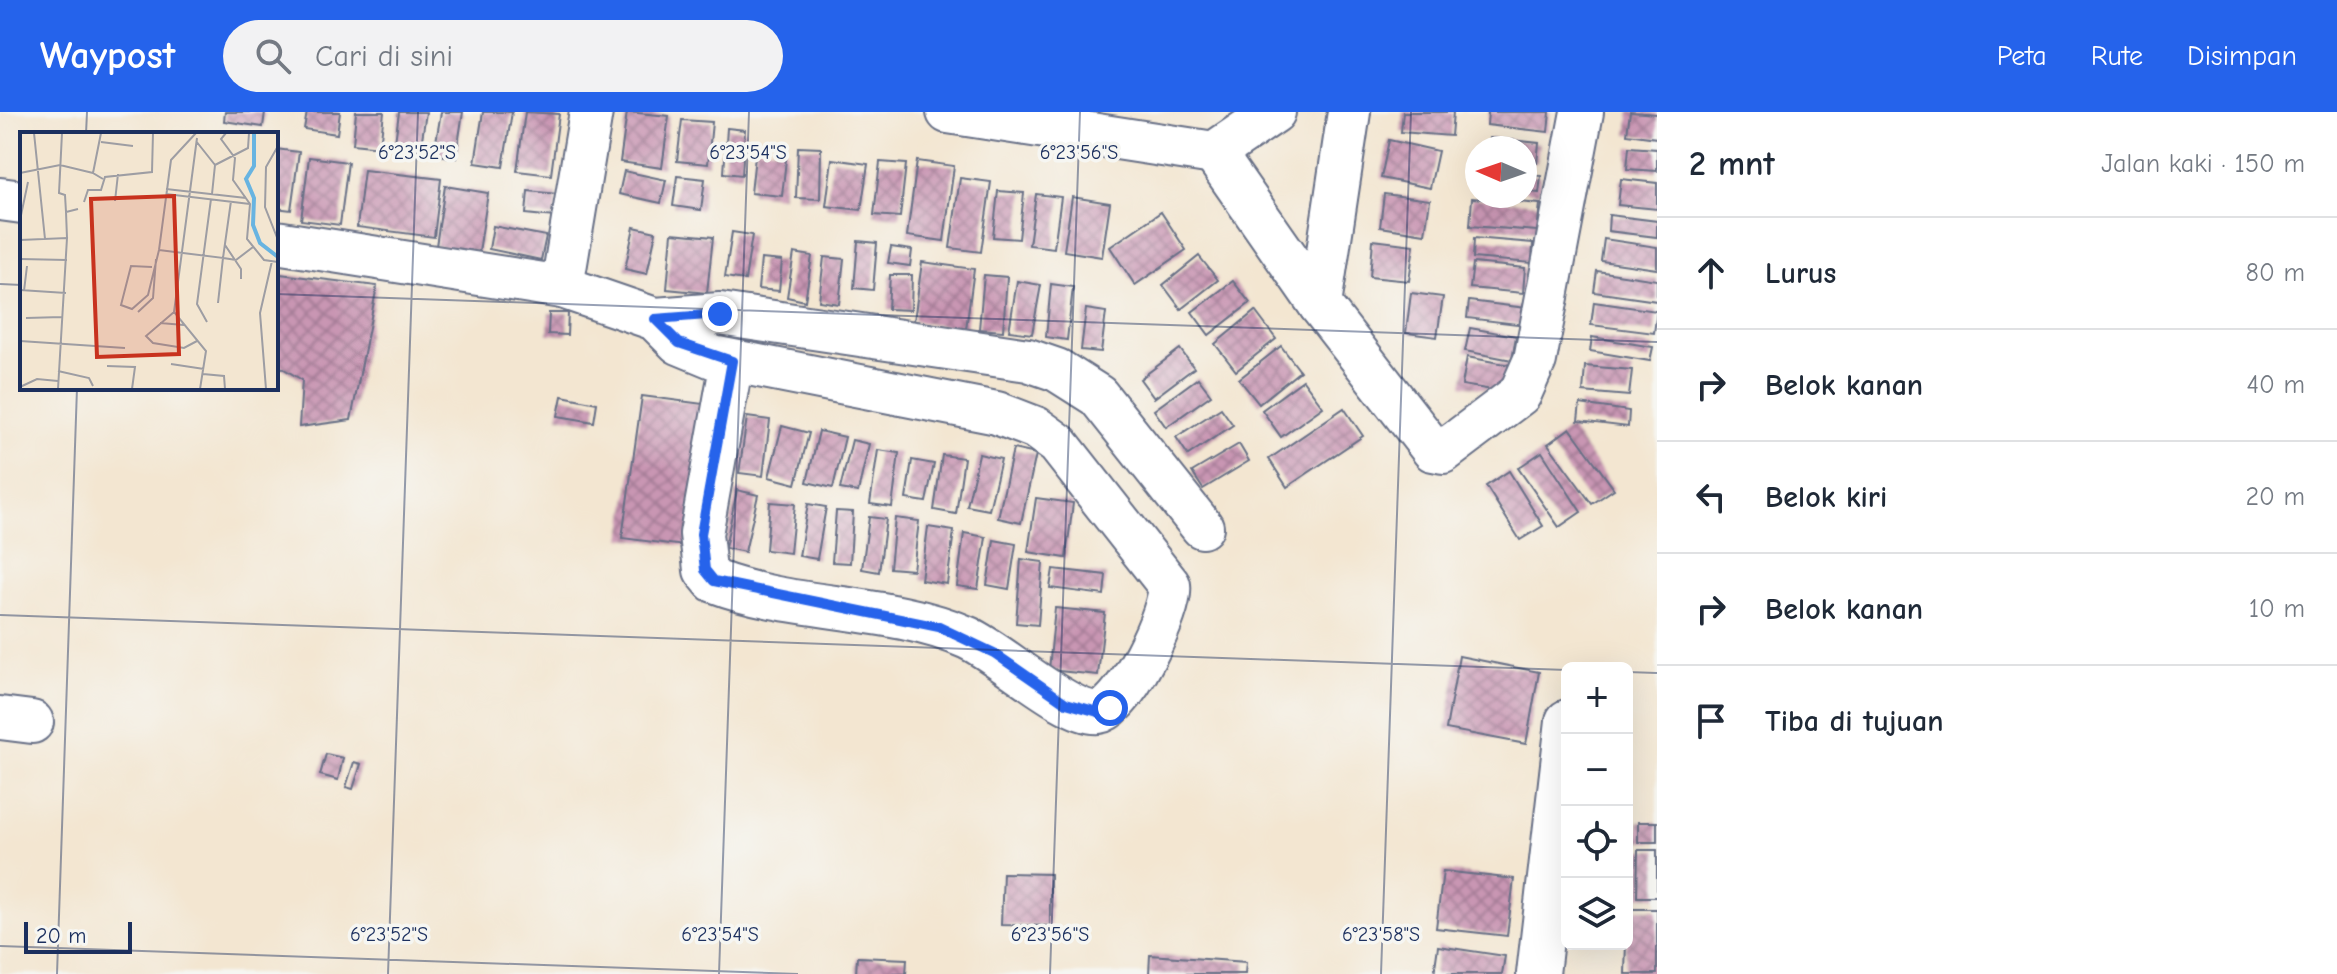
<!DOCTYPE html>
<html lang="id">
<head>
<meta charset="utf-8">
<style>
  body { margin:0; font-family:"Comic Neue",sans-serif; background:#f2f2f3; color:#1f2937 }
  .controls { position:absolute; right:24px; bottom:24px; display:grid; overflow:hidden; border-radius:12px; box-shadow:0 8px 32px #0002 }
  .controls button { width:72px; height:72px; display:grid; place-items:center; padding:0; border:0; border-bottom:2px solid #e0e1e3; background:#fff; color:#1f2937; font:40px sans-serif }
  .compass { position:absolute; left:1465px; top:24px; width:72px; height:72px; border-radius:50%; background:#fff; box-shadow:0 8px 32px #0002; rotate:272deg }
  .scale { position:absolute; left:24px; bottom:20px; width:108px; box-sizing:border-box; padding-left:8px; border:4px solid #1b2f5e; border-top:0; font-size:22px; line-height:28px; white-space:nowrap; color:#1b2f5e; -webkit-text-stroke:6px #f6f6f2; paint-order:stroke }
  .stop { position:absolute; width:24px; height:24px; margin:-18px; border:6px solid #2563eb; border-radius:50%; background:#fff }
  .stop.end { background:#2563eb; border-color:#fff; box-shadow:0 2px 8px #0008 }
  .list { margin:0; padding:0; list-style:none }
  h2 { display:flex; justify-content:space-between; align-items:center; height:104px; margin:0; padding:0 32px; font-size:34px }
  h2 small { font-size:26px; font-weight:400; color:#747a83 }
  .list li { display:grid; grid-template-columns:52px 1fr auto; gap:24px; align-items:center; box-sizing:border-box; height:112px; padding:0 32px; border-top:2px solid #e0e1e3 }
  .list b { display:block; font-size:30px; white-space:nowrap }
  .list em { font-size:26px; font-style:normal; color:#747a83 }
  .icon { flex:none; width:44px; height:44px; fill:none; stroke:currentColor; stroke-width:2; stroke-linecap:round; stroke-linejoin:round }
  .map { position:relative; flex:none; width:1657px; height:862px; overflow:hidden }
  header { display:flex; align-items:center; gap:48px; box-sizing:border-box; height:112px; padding:0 40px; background:#2563eb; color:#fff }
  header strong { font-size:38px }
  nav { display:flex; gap:44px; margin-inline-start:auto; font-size:28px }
  .search { width:560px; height:72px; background:#f2f2f3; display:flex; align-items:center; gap:20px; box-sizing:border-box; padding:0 28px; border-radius:44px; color:#747a83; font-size:30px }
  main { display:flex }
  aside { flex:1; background:#fff }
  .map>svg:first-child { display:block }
  .building { fill:url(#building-cross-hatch) }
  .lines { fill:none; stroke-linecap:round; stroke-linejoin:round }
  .street-casing { stroke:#676f86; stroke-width:46 }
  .street { stroke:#fff; stroke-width:42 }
  .route { stroke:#2563eb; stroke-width:10 }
  .ticks { fill:none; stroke:#1b2f5e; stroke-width:2; stroke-opacity:0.45 }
  .inset-river { fill:none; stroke:#68b4e1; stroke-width:4 }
  .inset-road { fill:none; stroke:#9d9da3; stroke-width:2 }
  .view { fill:#c8321e; fill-opacity:0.15; stroke:#c8321e; stroke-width:4 }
  .inset-edge { fill:none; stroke:#1b2f5e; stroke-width:4 }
  .ticks-label { font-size:20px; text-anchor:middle; fill:#1b2f5e; stroke:#f6f6f2; stroke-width:7; stroke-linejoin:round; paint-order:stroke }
</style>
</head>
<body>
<header>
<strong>Waypost</strong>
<div class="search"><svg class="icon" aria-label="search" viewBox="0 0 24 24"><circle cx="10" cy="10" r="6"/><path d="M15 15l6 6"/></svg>Cari di sini</div>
<nav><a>Peta</a><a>Rute</a><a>Disimpan</a></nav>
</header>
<main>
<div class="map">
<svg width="1657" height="862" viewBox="0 0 1657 862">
  <defs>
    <pattern id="building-cross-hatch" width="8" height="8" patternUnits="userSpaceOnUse" patternTransform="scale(2)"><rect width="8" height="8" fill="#c996b3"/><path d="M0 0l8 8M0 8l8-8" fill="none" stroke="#a27b95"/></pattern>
  </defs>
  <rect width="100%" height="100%" fill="#f6f6f2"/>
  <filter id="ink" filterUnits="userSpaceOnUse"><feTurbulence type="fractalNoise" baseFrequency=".0125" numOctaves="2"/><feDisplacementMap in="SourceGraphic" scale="16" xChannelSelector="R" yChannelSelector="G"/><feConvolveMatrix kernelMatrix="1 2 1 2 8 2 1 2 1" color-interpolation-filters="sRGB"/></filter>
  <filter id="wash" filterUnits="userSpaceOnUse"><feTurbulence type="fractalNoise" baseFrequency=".006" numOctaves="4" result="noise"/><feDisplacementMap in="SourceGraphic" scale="32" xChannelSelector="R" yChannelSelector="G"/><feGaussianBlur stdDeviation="1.8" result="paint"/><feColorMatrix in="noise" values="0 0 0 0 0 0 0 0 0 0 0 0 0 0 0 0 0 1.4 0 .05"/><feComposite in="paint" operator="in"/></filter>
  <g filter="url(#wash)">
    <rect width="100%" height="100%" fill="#f3e6d1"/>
    <g id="blocks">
      <g class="building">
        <polygon points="225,0 265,0 263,15 224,9"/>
        <polygon points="307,0 340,0 337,22 304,17"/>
        <polygon points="356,0 384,0 380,35 353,32"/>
        <polygon points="399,0 426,0 420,41 394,38"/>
        <polygon points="441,0 463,0 456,46 434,42"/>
        <polygon points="483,0 512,0 503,55 475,51"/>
        <polygon points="525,0 559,2 551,63 517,59"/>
        <polygon points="627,0 669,4 662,56 620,50"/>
        <polygon points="1403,0 1453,0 1451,24 1401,20"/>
        <polygon points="1488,0 1550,0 1548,20 1487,13"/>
        <polygon points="1630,0 1657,2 1657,26 1627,22"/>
        <polygon points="682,8 712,10 708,52 677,49"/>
        <polygon points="727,16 745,18 742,63 724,61"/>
        <polygon points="1490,26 1539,31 1537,51 1525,50 1525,36 1489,36"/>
        <polygon points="1389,28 1438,39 1430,76 1381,66"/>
        <polygon points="756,35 787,38 782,84 751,81"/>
        <polygon points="798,35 821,36 820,87 796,86"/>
        <polygon points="1629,35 1657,37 1657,59 1627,57"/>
        <polygon points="276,37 299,40 291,98 276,96"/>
        <polygon points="309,45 348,50 340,113 301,108"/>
        <polygon points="832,47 868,52 861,98 826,94"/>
        <polygon points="917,49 954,54 944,129 907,124"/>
        <polygon points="880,50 906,52 900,105 874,103"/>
        <polygon points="364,58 441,67 434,125 357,115"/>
        <polygon points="624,59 666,68 661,91 619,82"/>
        <polygon points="1525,62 1541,64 1539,81 1525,79"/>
        <polygon points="677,64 705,67 701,98 673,94"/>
        <polygon points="960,66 991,70 981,140 950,136"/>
        <polygon points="1621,67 1657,71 1657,97 1618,93"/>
        <polygon points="445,74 488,81 479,140 436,134"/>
        <polygon points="528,79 557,82 554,105 526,102"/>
        <polygon points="998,79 1024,81 1019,127 993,125"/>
        <polygon points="1036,82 1061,85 1054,136 1029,133"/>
        <polygon points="1384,82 1430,88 1425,122 1380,115"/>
        <polygon points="1072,85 1110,91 1102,145 1064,139"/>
        <polygon points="1472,86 1540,92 1537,119 1470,114"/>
        <polygon points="1161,100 1186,138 1135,173 1110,135"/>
        <polygon points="1609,103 1657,109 1657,125 1608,119"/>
        <polygon points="493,114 546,124 541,148 489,137"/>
        <polygon points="634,115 656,120 647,162 625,157"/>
        <polygon points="732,120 752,123 745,168 725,165"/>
        <polygon points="672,121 713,125 707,181 667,177"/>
        <polygon points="1474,126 1533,131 1532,151 1473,146"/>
        <polygon points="1604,127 1657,135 1657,157 1601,149"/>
        <polygon points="1373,128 1414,133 1409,169 1370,165"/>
        <polygon points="858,129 877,131 873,178 854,176"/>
        <polygon points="891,135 912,138 910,154 888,151"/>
        <polygon points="794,141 812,144 805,189 787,185"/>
        <polygon points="1199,144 1218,168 1181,197 1163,173"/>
        <polygon points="824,145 844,147 839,192 819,189"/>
        <polygon points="761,147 782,149 779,179 758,177"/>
        <polygon points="922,150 974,157 966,217 914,209"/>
        <polygon points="1473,151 1525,156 1523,181 1470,176"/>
        <polygon points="1597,159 1657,168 1657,189 1594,180"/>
        <polygon points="280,162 377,174 351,308 299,315 302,268 276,252 276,190"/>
        <polygon points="890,163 912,163 911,198 888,197"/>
        <polygon points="984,163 1007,165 1003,219 979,217"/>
        <polygon points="1017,169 1041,173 1032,222 1009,219"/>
        <polygon points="1233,169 1250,191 1209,223 1192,200"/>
        <polygon points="1051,172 1073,175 1067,228 1046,225"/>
        <polygon points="1411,181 1443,185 1437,225 1406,221"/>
        <polygon points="1469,189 1526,196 1525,213 1467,206"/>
        <polygon points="1594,190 1657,199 1654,221 1591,213"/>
        <polygon points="1086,197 1106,200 1101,240 1081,238"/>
        <polygon points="1255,199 1276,227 1236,259 1215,232"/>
        <polygon points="549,201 568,201 567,223 548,222"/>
        <polygon points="1470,216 1516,224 1512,248 1465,239"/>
        <polygon points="1592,225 1653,235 1650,249 1590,239"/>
        <polygon points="1281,234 1300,259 1259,292 1239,267"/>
        <polygon points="1180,237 1194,256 1154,286 1140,267"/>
        <polygon points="1467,245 1521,255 1516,282 1462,273"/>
        <polygon points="1585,254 1632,258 1629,284 1583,280"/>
        <polygon points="1198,266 1211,283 1166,315 1154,298"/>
        <polygon points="1303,268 1323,295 1281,325 1262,298"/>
        <polygon points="562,284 597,291 594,310 558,304"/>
        <polygon points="642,284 711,293 692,435 622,426"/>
        <polygon points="1580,292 1629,299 1628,315 1578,309"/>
        <polygon points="1221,296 1233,313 1188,343 1176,325"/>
        <polygon points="1344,296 1363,324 1287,375 1269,347"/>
        <polygon points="747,305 770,308 763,364 739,361"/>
        <polygon points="782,314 809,321 796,372 769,365"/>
        <polygon points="1570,316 1614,377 1592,392 1548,332"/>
        <polygon points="819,319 845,325 833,376 807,370"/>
        <polygon points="852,328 869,332 858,380 840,377"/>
        <polygon points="1239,332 1249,349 1203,377 1192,360"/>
        <polygon points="1013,337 1036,342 1021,411 998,406"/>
        <polygon points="878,338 899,341 892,395 870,392"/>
        <polygon points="1542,340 1581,400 1559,415 1518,356"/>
        <polygon points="979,342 1001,347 989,398 967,394"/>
        <polygon points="942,343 964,346 956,402 934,398"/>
        <polygon points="912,348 934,352 926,390 906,387"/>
        <polygon points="1509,359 1543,414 1520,428 1486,374"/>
        <polygon points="737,378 758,383 745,440 725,436"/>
        <polygon points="1036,386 1073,391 1066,446 1028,440"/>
        <polygon points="770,390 795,392 790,441 766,438"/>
        <polygon points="808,392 826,395 817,447 799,444"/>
        <polygon points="836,399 853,400 850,451 832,450"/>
        <polygon points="869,405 886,407 879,460 862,457"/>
        <polygon points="895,406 919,409 913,458 890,456"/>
        <polygon points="928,415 954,419 947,472 921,468"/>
        <polygon points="964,421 986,425 978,477 957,474"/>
        <polygon points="994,428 1016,432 1009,477 987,473"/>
        <polygon points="1021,447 1043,450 1038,513 1016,511"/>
        <polygon points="1053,457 1106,463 1104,483 1050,476"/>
        <polygon points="1055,496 1105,501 1098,563 1049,558"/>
        <polygon points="1459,544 1539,560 1526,632 1446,617"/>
        <polygon points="326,642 343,646 338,668 320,663"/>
        <polygon points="354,650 361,652 353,677 346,675"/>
        <rect x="1638" y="710" width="19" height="20"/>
        <polygon points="1638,738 1657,738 1657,785 1637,785"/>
        <polygon points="1443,759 1514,767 1507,824 1436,816"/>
        <polygon points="1003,761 1050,762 1050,814 1001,813"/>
        <polygon points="1627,797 1657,797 1657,862 1625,862"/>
        <polygon points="1438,834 1505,844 1502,862 1434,862"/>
        <polygon points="1150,843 1246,850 1245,862 1149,862"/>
        <polygon points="857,845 907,847 906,862 856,862"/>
      </g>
    </g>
  </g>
  <g filter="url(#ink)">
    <use href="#blocks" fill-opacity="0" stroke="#676f86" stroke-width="2"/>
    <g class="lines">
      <g class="street-casing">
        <g id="street">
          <polyline points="948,0 1214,41 1274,0"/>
          <polyline points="1214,41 1320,193 1433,338 1443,340 1520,282 1535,248 1582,0"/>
          <polyline points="0,87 22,90"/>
          <path d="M276 130 562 175 655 207 679 231 713 245 997 301 1036 316 1058 332 1169 473C1174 496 1124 597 1099 600 1069 604 1001 541 968 526 888 491 795 500 714 469L705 458 701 422 732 249"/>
          <polyline points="562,175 591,0"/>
          <polyline points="1320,193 1349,0"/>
          <polyline points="655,207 720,202 1028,248 1057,258 1098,284 1202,415"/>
          <polyline points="0,606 32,610"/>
          <polyline points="1538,862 1567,609"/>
        </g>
      </g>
      <use href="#street" class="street"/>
    </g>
  </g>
  <g class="lines" filter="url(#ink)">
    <polyline class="route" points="720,202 655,207 679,231 732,249 701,422 705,458 714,469 939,515 994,541 1066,591 1098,600 1110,596"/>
  </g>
  <path class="ticks" d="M86 22 87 0M0 172 22 173M276 182 1657 230M0 503 1567 558M1627 560 1657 561M0 834 798 862M57 862 77 276M388 862 418 0M719 862 749 0M1050 862 1080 0M1381 862 1411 0"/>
  <g transform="translate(20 20)">
    <rect width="258" height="258" fill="#f3e6d1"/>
    <path class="inset-river" d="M234 1V34L226 47 234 66 233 93 240 111 258 125"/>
    <path class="inset-road" d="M14 1 25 107M42 1 39 61 45 63 46 80M81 1 73 41 83 47M206 1 201 7 215 26 213 48 230 72 227 107 244 128 258 130M177 6 154 180 186 219 180 257M176 9 195 33 192 62M81 10 113 14M258 14 246 35 245 75 258 108M195 33 228 16 229 1M0 41 40 33 73 41M146 57 226 66M146 62 230 72M95 69 98 42M64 70 68 58H81L85 45 132 40 133 1M0 88 8 50M47 106 46 80 58 77M0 108 47 106 38 257M205 113 221 137V147M139 118 203 126 211 69M0 127 47 128M132 135 111 134 101 173 112 177 128 163 139 118 151 28 176 1M0 158 46 161M4 159 7 134M198 171 203 126 216 128 233 115M118 180 133 166 136 127M154 180 126 204 133 211 164 216 177 209M6 186 42 185M187 190 177 172 191 67M140 191 164 193M0 209 105 216M151 232 184 237M87 234 115 235 112 257M38 239 69 246 73 254M183 242 204 244 205 257M0 255 17 247 38 249M246 257 240 181 252 129"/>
    <path class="view" d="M154 64 159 222 77 225 71 67Z"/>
    <rect width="258" height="258" class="inset-edge"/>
  </g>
  <g class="ticks-label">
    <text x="417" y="47">6°23'52"S</text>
    <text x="748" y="47">6°23'54"S</text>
    <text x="1079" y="47">6°23'56"S</text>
    <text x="389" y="829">6°23'52"S</text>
    <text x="720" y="829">6°23'54"S</text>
    <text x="1050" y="829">6°23'56"S</text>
    <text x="1381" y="829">6°23'58"S</text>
  </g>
</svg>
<div class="controls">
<button>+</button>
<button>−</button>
<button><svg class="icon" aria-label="locate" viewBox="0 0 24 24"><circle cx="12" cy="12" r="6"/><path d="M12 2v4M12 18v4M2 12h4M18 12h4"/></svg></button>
<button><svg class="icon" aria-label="layers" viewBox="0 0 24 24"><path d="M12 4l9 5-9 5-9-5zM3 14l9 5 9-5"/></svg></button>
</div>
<svg class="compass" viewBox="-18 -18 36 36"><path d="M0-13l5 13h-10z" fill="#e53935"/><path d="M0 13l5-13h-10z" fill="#747a83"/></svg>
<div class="scale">20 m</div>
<div class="stop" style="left:1110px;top:596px"></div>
<div class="stop end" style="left:720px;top:202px"></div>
</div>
<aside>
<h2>2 mnt<small>Jalan kaki · 150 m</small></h2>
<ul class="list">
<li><svg class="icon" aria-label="ahead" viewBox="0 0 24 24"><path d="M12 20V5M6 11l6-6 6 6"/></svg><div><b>Lurus</b></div><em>80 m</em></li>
<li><svg class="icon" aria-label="right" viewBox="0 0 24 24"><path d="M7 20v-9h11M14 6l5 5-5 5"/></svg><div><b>Belok kanan</b></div><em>40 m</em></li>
<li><svg class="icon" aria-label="left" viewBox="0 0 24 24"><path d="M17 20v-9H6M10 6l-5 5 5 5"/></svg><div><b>Belok kiri</b></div><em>20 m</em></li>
<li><svg class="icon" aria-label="right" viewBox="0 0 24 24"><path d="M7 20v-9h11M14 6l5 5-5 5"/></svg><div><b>Belok kanan</b></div><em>10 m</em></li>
<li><svg class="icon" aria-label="arrive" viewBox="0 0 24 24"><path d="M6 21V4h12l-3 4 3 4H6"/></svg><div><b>Tiba di tujuan</b></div></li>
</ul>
</aside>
</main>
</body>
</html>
